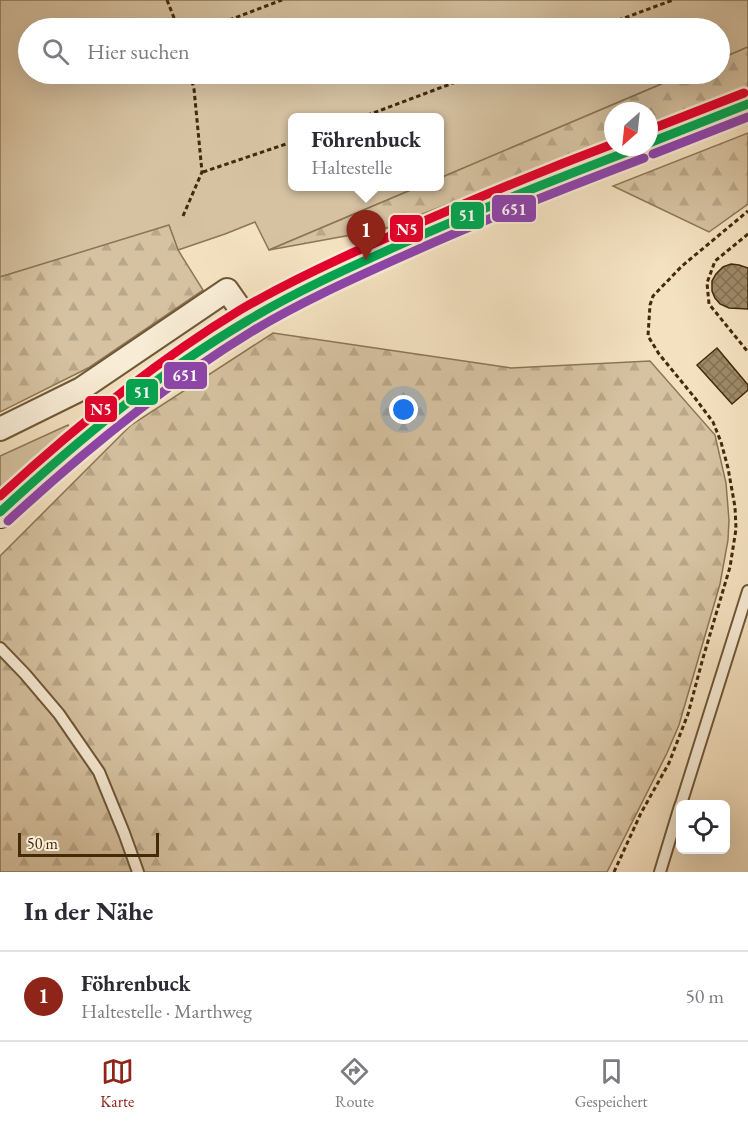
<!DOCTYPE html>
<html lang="de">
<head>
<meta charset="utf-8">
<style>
  body { margin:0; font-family:"EB Garamond",serif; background:#f7f7f7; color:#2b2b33 }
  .controls { position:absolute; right:18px; bottom:18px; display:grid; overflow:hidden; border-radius:9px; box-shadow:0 6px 24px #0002 }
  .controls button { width:54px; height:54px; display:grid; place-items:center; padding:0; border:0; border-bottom:2px solid #e1e1e2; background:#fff; color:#2b2b33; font:30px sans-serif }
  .compass { position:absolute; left:604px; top:102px; width:54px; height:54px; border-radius:50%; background:#fff; box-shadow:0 6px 24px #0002; rotate:207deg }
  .scale { position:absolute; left:18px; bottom:15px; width:141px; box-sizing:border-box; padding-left:6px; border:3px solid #432b09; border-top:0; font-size:16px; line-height:21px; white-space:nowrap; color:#432b09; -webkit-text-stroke:4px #f8ecd6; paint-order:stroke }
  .you { position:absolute; left:404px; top:410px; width:21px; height:21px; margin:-15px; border:4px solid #fff; border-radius:50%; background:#1a73e8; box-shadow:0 0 0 9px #1a73e833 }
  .badge { display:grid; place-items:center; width:39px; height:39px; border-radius:50%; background:#8f2418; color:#fff; font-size:20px; font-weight:700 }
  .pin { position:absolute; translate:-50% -50px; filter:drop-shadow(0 2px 3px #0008) }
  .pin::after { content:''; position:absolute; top:32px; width:21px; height:18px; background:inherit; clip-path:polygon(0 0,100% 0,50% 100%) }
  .popup { position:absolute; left:288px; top:113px; width:156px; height:78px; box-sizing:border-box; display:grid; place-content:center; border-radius:9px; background:#fff; filter:drop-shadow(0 2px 4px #0005); font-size:20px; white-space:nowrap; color:#7c7c81 }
  .popup b { font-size:22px; color:#2b2b33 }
  .popup::after { content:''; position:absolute; left:50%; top:100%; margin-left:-12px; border:12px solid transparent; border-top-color:#fff }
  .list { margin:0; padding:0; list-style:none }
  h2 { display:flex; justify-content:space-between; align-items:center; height:78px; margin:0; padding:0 24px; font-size:26px }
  h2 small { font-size:20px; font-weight:400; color:#7c7c81 }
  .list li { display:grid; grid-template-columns:39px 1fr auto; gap:18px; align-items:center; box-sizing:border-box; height:90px; padding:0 24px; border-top:2px solid #e1e1e2 }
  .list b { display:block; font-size:22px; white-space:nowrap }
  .list p { margin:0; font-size:20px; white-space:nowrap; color:#7c7c81 }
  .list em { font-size:20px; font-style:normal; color:#7c7c81 }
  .icon { flex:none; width:33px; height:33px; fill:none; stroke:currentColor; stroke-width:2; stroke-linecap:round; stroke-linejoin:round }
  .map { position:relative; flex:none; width:748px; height:872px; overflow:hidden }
  .search { position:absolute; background:#fff; box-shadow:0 6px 24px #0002; left:18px; right:18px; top:18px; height:66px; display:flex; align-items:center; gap:15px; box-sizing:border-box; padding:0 21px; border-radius:33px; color:#7c7c81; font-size:22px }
  .sheet { height:168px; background:#fff }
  nav { display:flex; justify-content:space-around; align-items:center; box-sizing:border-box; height:84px; border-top:2px solid #e1e1e2; background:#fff; font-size:16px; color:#7c7c81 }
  nav a { display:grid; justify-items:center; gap:3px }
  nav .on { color:#8f2418 }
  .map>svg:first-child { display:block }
  .green { fill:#d6c2a1; stroke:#8c7655; stroke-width:1.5 }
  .forest { fill:url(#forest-firs); stroke:#8c7655; stroke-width:1.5 }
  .building { fill:url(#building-cross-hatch); stroke:#432b09; stroke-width:1.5 }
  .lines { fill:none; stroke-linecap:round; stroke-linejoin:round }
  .service-casing { stroke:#6f5837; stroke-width:14 }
  .minor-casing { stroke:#6f5837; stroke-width:26 }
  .secondary-casing { stroke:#432b09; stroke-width:34 }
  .path { stroke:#432b09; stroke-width:3; stroke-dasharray:4.5 3; stroke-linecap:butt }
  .service { stroke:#f8ecd6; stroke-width:10 }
  .minor { stroke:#f8ecd6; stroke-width:22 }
  .secondary { stroke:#f8ecd6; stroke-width:32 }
  .bus-1-casing { stroke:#f8ecd6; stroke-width:14 }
  .bus-2-casing { stroke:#f8ecd6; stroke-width:14 }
  .bus-3-casing { stroke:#f8ecd6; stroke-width:14 }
  .bus-1 { stroke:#00a651; stroke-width:9 }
  .bus-2 { stroke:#8e44ad; stroke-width:9 }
  .bus-3 { stroke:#e4002b; stroke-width:9 }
  .line-badge { stroke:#f8ecd6; stroke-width:2 }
  .badge-label { font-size:16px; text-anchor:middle; font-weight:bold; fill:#fff }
</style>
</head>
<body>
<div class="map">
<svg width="748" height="872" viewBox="0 0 748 872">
  <defs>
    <pattern id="forest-firs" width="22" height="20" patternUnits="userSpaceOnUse" patternTransform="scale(1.5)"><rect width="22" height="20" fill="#d6c2a1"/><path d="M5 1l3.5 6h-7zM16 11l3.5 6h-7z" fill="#b9a789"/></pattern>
    <pattern id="building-cross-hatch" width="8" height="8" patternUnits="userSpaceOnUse" patternTransform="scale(1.5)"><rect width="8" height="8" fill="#9f8a68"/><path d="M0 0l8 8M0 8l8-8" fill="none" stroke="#837154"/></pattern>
  </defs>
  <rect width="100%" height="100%" fill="#f4e1c0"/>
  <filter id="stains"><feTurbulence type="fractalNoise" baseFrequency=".00333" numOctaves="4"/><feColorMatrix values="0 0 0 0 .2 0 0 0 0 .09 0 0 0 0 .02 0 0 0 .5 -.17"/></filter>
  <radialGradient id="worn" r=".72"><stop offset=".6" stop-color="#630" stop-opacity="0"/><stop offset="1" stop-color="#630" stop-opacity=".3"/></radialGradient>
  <g class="green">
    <polygon points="0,0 748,0 748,47 720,59 720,28 28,28 28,74 685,74 440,178 440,118 292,118 292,186 418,187 269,250 255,222 225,234 178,250 169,226 0,277"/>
    <polygon points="68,425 73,435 0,500 0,456"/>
  </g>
  <g class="forest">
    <polygon points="748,47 748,87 649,126 649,111 613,111 613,140 384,229 269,250 418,187 440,186 440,178 685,74 720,74 720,59"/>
    <polygon points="748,133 748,204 709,232 613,186"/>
    <polygon points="169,225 178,250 203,290 88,368 0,412 0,277"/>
    <polygon points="273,333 511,368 650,361 715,435 726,483 729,520 728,540 720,584 679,725 667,753 607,872 0,872 0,556 131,425"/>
  </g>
  <g class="building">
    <polygon points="731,264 739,265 748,268 748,309 729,308 720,304 715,298 712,291 712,281 716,274 723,267"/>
    <polygon points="717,348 748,385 748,390 732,404 697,365"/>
  </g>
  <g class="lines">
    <g class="service-casing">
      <g id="service">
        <polyline points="0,648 25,674 59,714 99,772 124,833 138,872"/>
        <polyline points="681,804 748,591"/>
        <polyline points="660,872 680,806"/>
      </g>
    </g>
    <g class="minor-casing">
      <polyline id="minor" points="0,429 81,389 227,290 248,320"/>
    </g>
    <g class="secondary-casing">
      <g id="secondary">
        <polyline points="649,143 748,104"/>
        <path d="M0 512C76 441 157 374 246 321 288 296 332 275 376 255 417 237 458 218 500 201 546 182 593 165 640 147"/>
      </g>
    </g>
    <g class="path">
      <polyline points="167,0 178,28"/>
      <polyline points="208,28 282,0"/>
      <polyline points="597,28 673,0"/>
      <polyline points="360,118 477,74"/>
      <polyline points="203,172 292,142"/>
      <polyline points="183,216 202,172 194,89 190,74"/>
      <polyline points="748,234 715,261 707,283 709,304 748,352"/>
      <polyline points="614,872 641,813 669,763 688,714 703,658 730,567 736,529 735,507 728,468 721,442 713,422 695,398 659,354 648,336 650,305 653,296 682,266 748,211"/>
    </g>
    <use href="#service" class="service"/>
    <use href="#minor" class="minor"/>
    <use href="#secondary" class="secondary"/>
    <g class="bus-1-casing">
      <g id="bus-1">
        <polyline points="649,143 748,104"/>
        <path d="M0 512C77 441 157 374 247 321 295 292 346 269 397 246 477 210 558 178 640 147"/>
      </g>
    </g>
    <g class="bus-2-casing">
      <g id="bus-2">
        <polyline points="653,154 748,117"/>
        <path d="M8 521C84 451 163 386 251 332 299 303 350 280 401 257 481 221 562 189 644 158"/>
      </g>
    </g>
    <g class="bus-3-casing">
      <g id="bus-3">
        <polyline points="649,130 744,93"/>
        <path d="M0 496C75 427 153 363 240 310 290 281 342 257 395 234 467 202 539 172 613 144"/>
      </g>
    </g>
    <use href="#bus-1" class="bus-1"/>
    <use href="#bus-2" class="bus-2"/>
    <use href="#bus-3" class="bus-3"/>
  </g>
  <g class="line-badge">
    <rect x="491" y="194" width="46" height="29" rx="6" fill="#8e44ad"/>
    <rect x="450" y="201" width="35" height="29" rx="6" fill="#00a651"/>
    <rect x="389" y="214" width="35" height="29" rx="6" fill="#e4002b"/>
    <rect x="163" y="361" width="45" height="29" rx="6" fill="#8e44ad"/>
    <rect x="125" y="378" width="34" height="28" rx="6" fill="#00a651"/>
    <rect x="84" y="395" width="34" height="28" rx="6" fill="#e4002b"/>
  </g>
  <g class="badge-label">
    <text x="514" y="215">651</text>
    <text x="467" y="221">51</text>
    <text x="407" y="235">N5</text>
    <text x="185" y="381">651</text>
    <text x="142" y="398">51</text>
    <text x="101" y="415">N5</text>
  </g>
  <rect width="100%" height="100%" filter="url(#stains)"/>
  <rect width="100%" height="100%" fill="url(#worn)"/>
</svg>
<div class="controls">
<button><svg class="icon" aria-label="locate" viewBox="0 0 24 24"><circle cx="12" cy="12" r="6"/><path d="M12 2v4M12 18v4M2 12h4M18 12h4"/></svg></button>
</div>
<svg class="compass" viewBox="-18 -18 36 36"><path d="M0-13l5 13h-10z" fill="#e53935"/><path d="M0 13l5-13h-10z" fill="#7c7c81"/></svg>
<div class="scale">50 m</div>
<div class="you"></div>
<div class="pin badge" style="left:366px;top:260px">1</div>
<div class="popup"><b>Föhrenbuck</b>Haltestelle</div>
<div class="search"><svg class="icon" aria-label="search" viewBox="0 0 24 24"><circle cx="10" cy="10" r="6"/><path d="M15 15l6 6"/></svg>Hier suchen</div>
</div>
<section class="sheet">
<h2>In der Nähe<small></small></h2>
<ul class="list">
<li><span class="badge">1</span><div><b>Föhrenbuck</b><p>Haltestelle · Marthweg</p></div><em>50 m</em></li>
</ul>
</section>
<nav>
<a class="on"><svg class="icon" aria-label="map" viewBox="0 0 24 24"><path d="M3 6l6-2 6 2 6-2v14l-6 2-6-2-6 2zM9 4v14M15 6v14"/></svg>Karte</a>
<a><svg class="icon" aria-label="directions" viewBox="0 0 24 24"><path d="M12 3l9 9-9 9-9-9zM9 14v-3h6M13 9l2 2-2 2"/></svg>Route</a>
<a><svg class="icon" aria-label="saved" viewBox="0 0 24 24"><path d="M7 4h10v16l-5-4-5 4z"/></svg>Gespeichert</a>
</nav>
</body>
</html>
